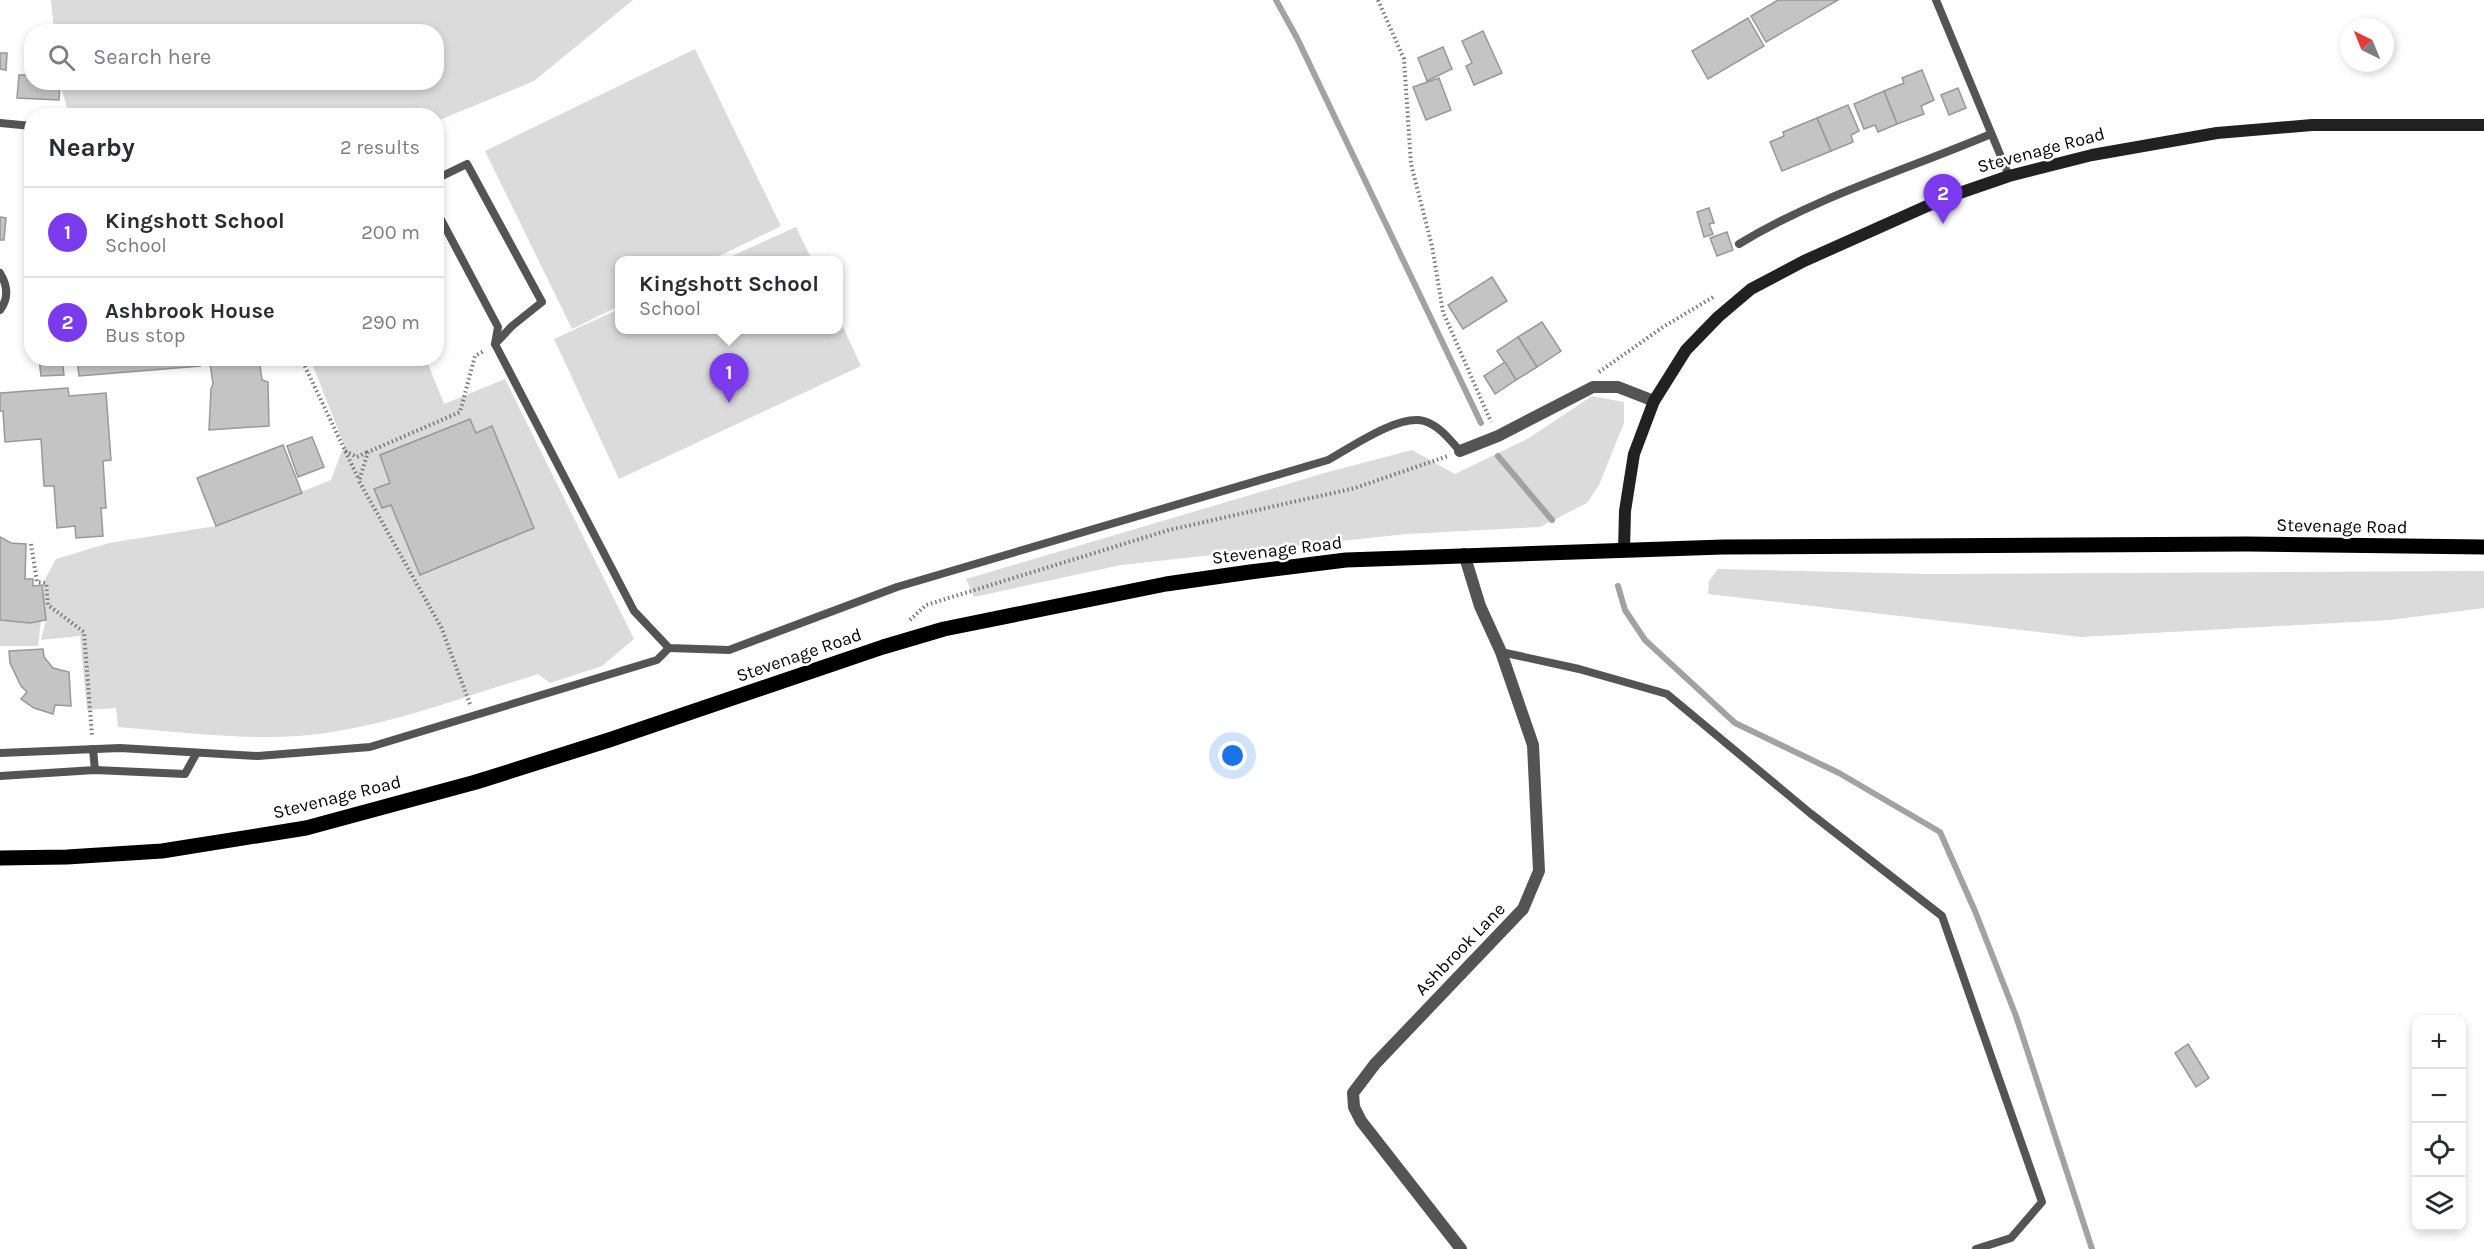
<!DOCTYPE html>
<html lang="en">
<head>
<meta charset="utf-8">
<style>
  body { margin:0; font-family:Karla,sans-serif; background:#f2f2f3; color:#2b2b33 }
  .controls { position:absolute; right:18px; bottom:18px; display:grid; overflow:hidden; border-radius:12px; box-shadow:0 3px 9px #0003 }
  .controls button { width:54px; height:54px; display:grid; place-items:center; padding:0; border:0; border-bottom:2px solid #e1e1e2; background:#fff; color:#2b2b33; font:30px sans-serif }
  .compass { position:absolute; left:2340px; top:18px; width:54px; height:54px; border-radius:50%; background:#fff; box-shadow:0 3px 9px #0003; rotate:317deg }
  .you { position:absolute; left:1233px; top:756px; width:21px; height:21px; margin:-15px; border:4px solid #fff; border-radius:50%; background:#1a73e8; box-shadow:0 0 0 9px #1a73e833 }
  .badge { display:grid; place-items:center; width:39px; height:39px; border-radius:50%; background:#7c3aed; color:#fff; font-size:20px; font-weight:700 }
  .pin { position:absolute; translate:-50% -50px; filter:drop-shadow(0 2px 3px #0008) }
  .pin::after { content:''; position:absolute; top:32px; width:21px; height:18px; background:inherit; clip-path:polygon(0 0,100% 0,50% 100%) }
  .popup { position:absolute; left:615px; top:256px; width:228px; height:78px; box-sizing:border-box; display:grid; place-content:center; border-radius:12px; background:#fff; filter:drop-shadow(0 2px 4px #0005); font-size:20px; white-space:nowrap; color:#7c7c81 }
  .popup b { font-size:22px; color:#2b2b33 }
  .popup::after { content:''; position:absolute; left:50%; top:100%; margin-left:-12px; border:12px solid transparent; border-top-color:#fff }
  .list { margin:0; padding:0; list-style:none }
  h2 { display:flex; justify-content:space-between; align-items:center; height:78px; margin:0; padding:0 24px; font-size:26px }
  h2 small { font-size:20px; font-weight:400; color:#7c7c81 }
  .list li { display:grid; grid-template-columns:39px 1fr auto; gap:18px; align-items:center; box-sizing:border-box; height:90px; padding:0 24px; border-top:2px solid #e1e1e2 }
  .list b { display:block; font-size:22px; white-space:nowrap }
  .list p { margin:0; font-size:20px; white-space:nowrap; color:#7c7c81 }
  .list em { font-size:20px; font-style:normal; color:#7c7c81 }
  .icon { flex:none; width:33px; height:33px; fill:none; stroke:currentColor; stroke-width:2; stroke-linecap:round; stroke-linejoin:round }
  .map { position:relative; flex:none; width:2484px; height:1249px; overflow:hidden }
  .search { position:absolute; background:#fff; box-shadow:0 3px 9px #0003; left:24px; top:24px; width:420px; height:66px; display:flex; align-items:center; gap:15px; box-sizing:border-box; padding:0 21px; border-radius:24px; color:#7c7c81; font-size:22px }
  .panel { position:absolute; background:#fff; box-shadow:0 3px 9px #0003; left:24px; top:108px; width:420px; height:258px; border-radius:24px }
  .map>svg:first-child { display:block }
  .green { fill:#dbdbdb }
  .lines { fill:none; stroke-linecap:round; stroke-linejoin:round }
  .stream { stroke:#a2a2a2; stroke-width:6 }
  .building { fill:#c4c4c4; stroke:#989898; stroke-width:1.5 }
  .path { stroke:#767676; stroke-width:4; stroke-dasharray:1.5 3; stroke-linecap:butt }
  .lane { stroke:#545454; stroke-width:8 }
  .street { stroke:#545454; stroke-width:12 }
  .secondary { stroke:#212121; stroke-width:12 }
  .primary { stroke:#000; stroke-width:15 }
  .labels { text-anchor:middle; dominant-baseline:central; stroke-width:5; stroke-linejoin:round; paint-order:stroke }
  .street-label { font-size:18px; fill:#000; stroke:#fff }
</style>
</head>
<body>
<div class="map">
<svg width="2484" height="1249" viewBox="0 0 2484 1249">
  <rect width="100%" height="100%" fill="#fff"/>
  <g class="green">
    <polygon points="51,0 633,0 534,81 437,121 436,116 69,115 60,83 436,82 436,32 54,31"/>
    <polygon points="695,49 781,226 711,260 620,260 619,306 572,329 485,151"/>
    <polygon points="796,227 812,260 723,260"/>
    <polygon points="619,309 620,330 838,330 839,318 861,366 619,479 554,339"/>
    <path d="M310 358 426 359 444 404 505 379 634 639 602 666 550 683 538 674C463 697 387 727 309 735 246 741 181 732 118 727L116 708 87 710 80 636 41 640 46 620 42 585 56 559 109 543 216 526 331 480 344 445Z"/>
    <polygon points="1592,396 1624,402 1624,423 1599,485 1587,503 1540,527 1406,534 1121,565 974,597 966,579 1328,472 1412,450 1455,474 1529,438"/>
    <polygon points="1718,569 1927,574 2484,571 2484,608 2390,620 2081,637 1708,594 1709,581"/>
    <polygon points="0,620 41,621 38,646 0,646"/>
  </g>
  <g class="lines">
    <g class="stream">
      <polyline points="1276,0 1297,38 1481,423"/>
      <polyline points="1498,456 1552,520"/>
      <polyline points="1618,586 1625,610 1645,640 1735,723 1839,773 1940,832 1975,911 2016,1016 2092,1249"/>
    </g>
  </g>
  <g class="building">
    <polygon points="1778,0 1838,0 1766,42 1751,16"/>
    <polygon points="1748,18 1764,46 1708,79 1692,51"/>
    <polygon points="1483,31 1502,73 1474,85 1466,66 1472,63 1462,41"/>
    <polygon points="1443,47 1452,69 1427,81 1418,58"/>
    <polygon points="0,53 7,53 6,70 0,69"/>
    <polygon points="1922,70 1934,100 1921,106 1924,114 1897,124 1884,91 1904,83 1902,78"/>
    <polygon points="19,75 32,75 32,82 60,82 59,100 17,98"/>
    <polygon points="1439,78 1451,110 1426,120 1413,87"/>
    <polygon points="1958,88 1966,108 1949,115 1941,95"/>
    <polygon points="1884,91 1897,124 1878,132 1875,125 1864,129 1854,104"/>
    <polygon points="1848,105 1859,131 1851,135 1853,142 1831,151 1817,118"/>
    <polygon points="1817,118 1831,151 1782,171 1770,142 1784,136 1783,132"/>
    <polygon points="1709,208 1714,223 1709,224 1713,234 1704,237 1697,212"/>
    <polygon points="0,217 6,218 4,240 0,240"/>
    <polygon points="1727,232 1733,250 1717,256 1710,238"/>
    <polygon points="1492,277 1507,301 1463,329 1448,305"/>
    <polygon points="1542,322 1561,351 1537,367 1518,337"/>
    <polygon points="1518,337 1537,367 1516,380 1497,351"/>
    <polygon points="39,358 62,358 64,375 41,376"/>
    <polygon points="77,358 199,358 200,366 79,376"/>
    <polygon points="245,358 259,358 262,380 268,382 269,426 209,430 211,389 213,384 210,363"/>
    <polygon points="1505,362 1516,380 1495,394 1484,376"/>
    <polygon points="68,388 69,396 106,393 111,460 103,461 106,508 101,508 103,536 76,538 75,526 57,528 54,486 44,486 41,439 5,442 3,411 0,411 0,393"/>
    <polygon points="470,419 476,433 492,426 534,528 420,575 391,505 382,508 374,489 390,483 380,455"/>
    <polygon points="312,437 324,467 298,477 287,446"/>
    <polygon points="283,445 302,493 216,526 197,478"/>
    <polygon points="0,537 11,543 26,544 25,579 33,579 33,586 42,585 46,620 30,623 0,620"/>
    <polygon points="43,649 44,657 53,668 69,672 71,706 55,705 53,714 34,708 21,699 27,692 21,686 10,663 9,651"/>
    <polygon points="2188,1044 2209,1078 2196,1087 2175,1053"/>
  </g>
  <g class="lines">
    <g class="path">
      <polyline points="1378,0 1404,59 1411,164 1432,246 1443,312 1491,422"/>
      <polyline points="301,358 359,480"/>
      <polyline points="1599,372 1663,327 1715,296"/>
      <polyline points="345,451 357,457 367,452"/>
      <polyline points="31,544 37,582 46,583 48,605 84,632 92,736"/>
      <polyline points="910,620 926,605 1169,530 1355,488 1448,456"/>
      <polyline points="470,704 441,627 359,481 368,452 460,412 475,356 484,351"/>
    </g>
    <g class="lane">
      <polyline points="1936,0 2009,176"/>
      <polyline points="0,123 32,126"/>
      <polyline points="436,179 467,164 542,302 512,326 495,344"/>
      <path d="M436 210 498 327 495 344 634 611 669 648 729 650 897 587 1328 460C1350 448 1398 414 1424 421 1440 426 1450 440 1460 451"/>
      <path d="M1739 244C1818 196 1906 170 1991 134"/>
      <path d="M0 273C8 286 9 298 0 310"/>
      <polyline points="1501,652 1579,669 1667,694 1810,813 1942,916 2042,1202 2011,1238 1976,1249"/>
      <polyline points="93,749 95,770"/>
      <polyline points="0,753 120,748 258,756 370,747 657,660 669,648"/>
      <polyline points="0,776 95,770 185,774 196,754"/>
    </g>
    <g class="street">
      <polyline points="1460,451 1498,436 1593,387 1618,387 1654,401"/>
      <polyline points="1461,1249 1361,1121 1354,1107 1353,1093 1375,1064 1523,909 1539,871 1533,745 1501,652 1480,606 1464,554"/>
    </g>
    <polyline class="secondary" points="1624,550 1625,511 1634,454 1654,401 1686,350 1718,317 1751,289 1804,261 1945,198 2009,176 2092,155 2217,133 2312,125 2484,125"/>
    <polyline class="primary" points="0,858 67,857 162,851 306,828 476,782 609,740 883,647 944,629 1166,584 1250,572 1346,560 1723,547 2247,544 2484,547"/>
  </g>
  <g class="labels">
    <g class="street-label">
      <text transform="translate(2041 150) rotate(-15)">Stevenage Road</text>
      <text transform="translate(2342 526) rotate(1)">Stevenage Road</text>
      <text transform="translate(1277 550) rotate(-7)">Stevenage Road</text>
      <text transform="translate(799 655) rotate(-19)">Stevenage Road</text>
      <text transform="translate(337 797) rotate(-14)">Stevenage Road</text>
      <text transform="translate(1460 949) rotate(-46)">Ashbrook Lane</text>
    </g>
  </g>
</svg>
<div class="controls">
<button>+</button>
<button>−</button>
<button><svg class="icon" aria-label="locate" viewBox="0 0 24 24"><circle cx="12" cy="12" r="6"/><path d="M12 2v4M12 18v4M2 12h4M18 12h4"/></svg></button>
<button><svg class="icon" aria-label="layers" viewBox="0 0 24 24"><path d="M12 4l9 5-9 5-9-5zM3 14l9 5 9-5"/></svg></button>
</div>
<svg class="compass" viewBox="-18 -18 36 36"><path d="M0-13l5 13h-10z" fill="#e53935"/><path d="M0 13l5-13h-10z" fill="#7c7c81"/></svg>
<div class="you"></div>
<div class="pin badge" style="left:729px;top:403px">1</div>
<div class="popup"><b>Kingshott School</b>School</div>
<div class="pin badge" style="left:1943px;top:224px">2</div>
<div class="search"><svg class="icon" aria-label="search" viewBox="0 0 24 24"><circle cx="10" cy="10" r="6"/><path d="M15 15l6 6"/></svg>Search here</div>
<section class="panel">
<h2>Nearby<small>2 results</small></h2>
<ul class="list">
<li><span class="badge">1</span><div><b>Kingshott School</b><p>School</p></div><em>200 m</em></li>
<li><span class="badge">2</span><div><b>Ashbrook House</b><p>Bus stop</p></div><em>290 m</em></li>
</ul>
</section>
</div>
</body>
</html>
